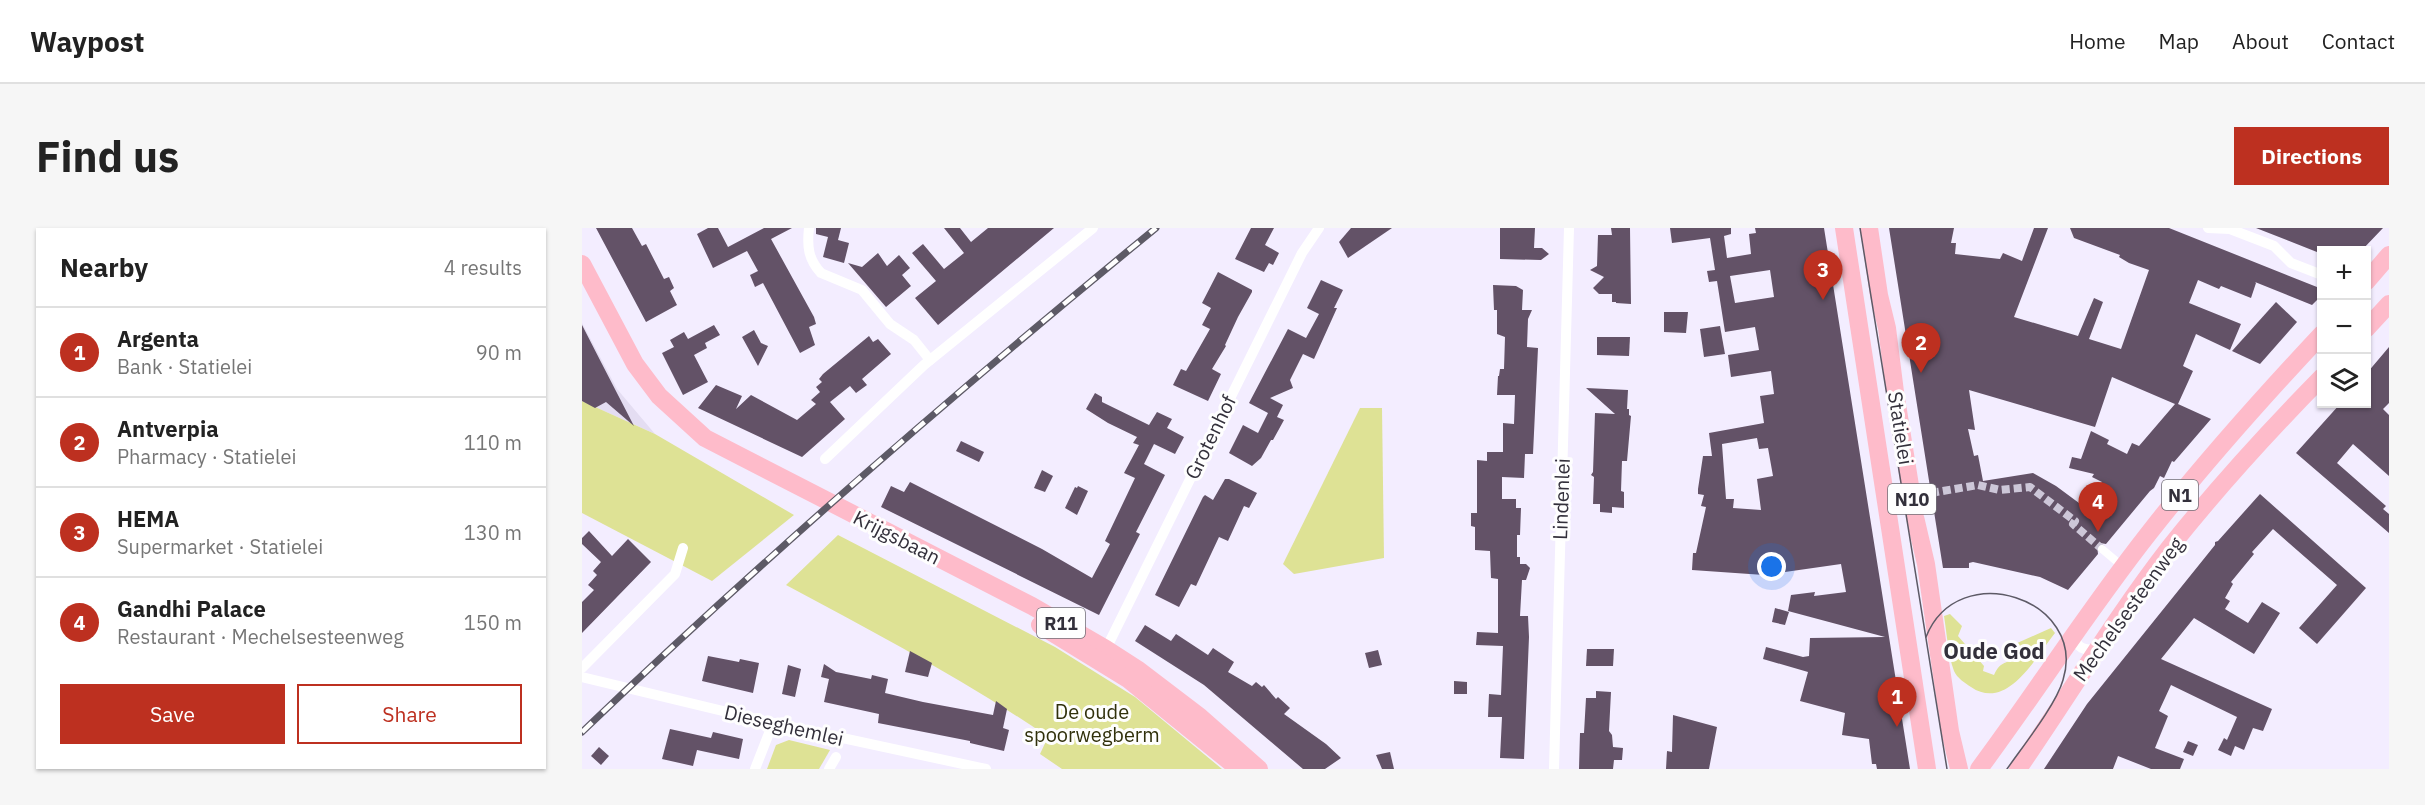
<!DOCTYPE html>
<html lang="en">
<head>
<meta charset="utf-8">
<style>
  body { margin:0; font-family:"IBM Plex Sans",sans-serif; background:#f6f6f6; color:#222 }
  .controls { position:absolute; right:18px; top:18px; display:grid; overflow:hidden; border-radius:0px; box-shadow:0 2px 4px #0004 }
  .controls button { width:54px; height:54px; display:grid; place-items:center; padding:0; border:0; border-bottom:2px solid #e0e0e0; background:#fff; color:#222; font:30px sans-serif }
  .you { position:absolute; left:1190px; top:339px; width:21px; height:21px; margin:-15px; border:4px solid #fff; border-radius:50%; background:#1a73e8; box-shadow:0 0 0 9px #1a73e833 }
  .badge { display:grid; place-items:center; width:39px; height:39px; border-radius:50%; background:#bd3020; color:#fff; font-size:20px; font-weight:700 }
  .pin { position:absolute; translate:-50% -50px; filter:drop-shadow(0 2px 3px #0008) }
  .pin::after { content:''; position:absolute; top:32px; width:21px; height:18px; background:inherit; clip-path:polygon(0 0,100% 0,50% 100%) }
  .list { margin:0; padding:0; list-style:none }
  h2 { display:flex; justify-content:space-between; align-items:center; height:78px; margin:0; padding:0 24px; font-size:26px }
  h2 small { font-size:20px; font-weight:400; color:#767676 }
  .list li { display:grid; grid-template-columns:39px 1fr auto; gap:18px; align-items:center; box-sizing:border-box; height:90px; padding:0 24px; border-top:2px solid #e0e0e0 }
  .list b { display:block; font-size:22px; white-space:nowrap }
  .list p { margin:0; font-size:20px; white-space:nowrap; color:#767676 }
  .list em { font-size:20px; font-style:normal; color:#767676 }
  .actions { display:flex; gap:12px; padding:18px 24px }
  .actions a { flex:1; padding:14px 0; border:2px solid #bd3020; border-radius:0px; text-align:center; font-size:21px; color:#bd3020 }
  .actions .main { background:#bd3020; color:#fff }
  .icon { flex:none; width:33px; height:33px; fill:none; stroke:currentColor; stroke-width:2; stroke-linecap:round; stroke-linejoin:round }
  .map { position:relative; flex:none; width:1807px; height:541px; overflow:hidden; border-radius:0px }
  header { display:flex; align-items:center; gap:36px; box-sizing:border-box; height:84px; padding:0 30px; background:#fff; border-bottom:2px solid #e0e0e0 }
  header strong { font-size:28px }
  nav { display:flex; gap:33px; margin-inline-start:auto; font-size:21px }
  .intro { display:flex; align-items:center; justify-content:space-between; box-sizing:border-box; height:144px; padding:0 36px }
  h1 { margin:0; font-size:42px }
  .button { padding:15px 27px; border-radius:0px; background:#bd3020; color:#fff; font-size:21px; font-weight:700 }
  main { display:flex; gap:36px; padding:0 36px }
  aside { flex:1; background:#fff; border-radius:0px; box-shadow:0 2px 4px #0004 }
  .map>svg:first-child { display:block }
  .built { fill:#e4ddf2 }
  .green { fill:#dee295 }
  .building { fill:#635267; fill-rule:evenodd }
  .lines { fill:none; stroke-linecap:round; stroke-linejoin:round }
  .pedestrian-tunnel { stroke:#cdc7d8; stroke-width:8; stroke-dasharray:8 4; stroke-linecap:butt }
  .pedestrian { stroke:#fff; stroke-width:8 }
  .minor { stroke:#fff; stroke-width:10 }
  .primary { stroke:#febbca; stroke-width:18 }
  .tram { stroke:#5d5a66; stroke-width:1.5 }
  .rail-casing { stroke:#5d5a66; stroke-width:7 }
  .rail { stroke:#fefefe; stroke-width:4.5; stroke-dasharray:14; stroke-linecap:butt }
  .labels { text-anchor:middle; dominant-baseline:central; stroke-width:6; stroke-linejoin:round; paint-order:stroke }
  .shield { fill:#fefefe; stroke:#706e76; stroke-width:1.5 }
  .shield-label { font-size:18px; font-weight:bold; fill:#33303b }
  .street-label { font-size:20px; fill:#33303b; stroke:#fefefe }
  .park-label { font-size:20px; fill:#30300b; stroke:#fefefe }
  .quarter-label { font-size:22px; font-weight:bold; fill:#33303b; stroke:#fefefe }
</style>
</head>
<body>
<header>
<strong>Waypost</strong>
<nav><a>Home</a><a>Map</a><a>About</a><a>Contact</a></nav>
</header>
<div class="intro"><h1>Find us</h1><a class="button">Directions</a></div>
<main>
<aside>
<h2>Nearby<small>4 results</small></h2>
<ul class="list">
<li><span class="badge">1</span><div><b>Argenta</b><p>Bank · Statielei</p></div><em>90 m</em></li>
<li><span class="badge">2</span><div><b>Antverpia</b><p>Pharmacy · Statielei</p></div><em>110 m</em></li>
<li><span class="badge">3</span><div><b>HEMA</b><p>Supermarket · Statielei</p></div><em>130 m</em></li>
<li><span class="badge">4</span><div><b>Gandhi Palace</b><p>Restaurant · Mechelsesteenweg</p></div><em>150 m</em></li>
</ul>
<div class="actions"><a class="main">Save</a><a>Share</a></div>
</aside>
<div class="map">
<svg width="1807" height="541" viewBox="0 0 1807 541">
  <rect width="100%" height="100%" fill="#f3edff"/>
  <polygon class="built" points="0,95 35,161 73,206 0,173"/>
  <g class="green">
    <polygon points="0,173 73,206 212,287 130,353 0,285"/>
    <polygon points="778,180 800,180 802,330 712,346 701,336"/>
    <path d="M256 307 473 419 553 469 640 541H480L458 526 466 509C382 451 293 405 204 357Z"/>
    <path d="M1368 386 1380 398 1376 408 1402 438 1401 443 1412 447C1418 434 1423 435 1434 431L1436 426 1433 416 1469 400 1473 405C1454 429 1425 484 1389 459 1383 455 1375 450 1372 443 1366 427 1365 406 1362 388Z"/>
    <polygon points="207,512 248,522 237,541 185,541 194,517"/>
  </g>
  <g class="building">
    <polygon points="14,0 50,0 60,18 64,16 82,51 87,49 92,60 88,63 95,77 64,94"/>
    <polygon points="126,0 136,0 146,19 182,0 210,0 189,11 232,89 234,96 227,99 233,117 218,125 181,55 173,59 168,47 176,43 165,23 131,40 115,6"/>
    <polygon points="234,0 259,0 256,12 267,15 262,35 241,29 246,9 234,6"/>
    <polygon points="362,0 378,0 389,14 406,0 472,0 356,97 333,70 354,53 330,25 341,16 362,41 382,25"/>
    <polygon points="669,0 692,0 683,17 697,25 691,37 687,35 682,44 653,31"/>
    <polygon points="769,0 810,0 766,30 757,14"/>
    <polygon points="918,0 953,0 952,20 960,20 967,26 959,32 918,31"/>
    <polygon points="1029,0 1048,0 1049,76 1034,75 1034,74 1030,74 1030,66 1017,66 1011,60 1022,49 1008,42 1015,38 1016,7 1030,7"/>
    <path d="M1088 0H1149V6L1142 8 1145 30 1169 26 1167 6 1174 5 1173 0H1242L1328 541H1295L1294 536H1290L1287 511 1260 507 1263 485 1218 473 1226 444 1181 431 1184 419 1221 429 1227 428 1228 410 1303 409 1206 383 1209 367 1233 364 1232 368 1264 364 1259 336 1182 347 1110 342 1111 325H1114L1124 279 1119 278 1122 267 1116 266V261L1121 228H1130L1127 205 1182 195 1178 168 1192 166 1189 143 1149 149 1146 127 1177 122 1173 99 1143 104 1135 53 1127 54 1125 43 1133 42 1128 10 1090 15ZM1188 42 1192 69 1153 75 1148 48ZM1175 210 1177 221 1186 220 1191 248 1175 251 1179 282 1151 280 1152 271H1144L1140 216Z"/>
    <path d="M1307 0H1372L1369 15H1374L1373 26 1418 31 1421 25 1440 33 1452 0H1466L1432 89 1496 108 1512 70 1521 74 1507 111 1539 121 1567 42 1547 35 1537 29 1538 27 1492 10 1488 0H1587L1740 61V67L1730 77 1673 54 1674 55 1669 70 1639 58 1637 61 1616 52 1607 75 1659 96 1648 122 1614 106 1601 138 1611 143 1596 176 1629 191 1592 234 1590 233 1582 250 1578 248 1572 260 1568 263 1524 316 1518 315 1515 317 1516 326 1486 362 1458 349 1391 334 1387 335V340H1361L1350 271 1355 268V264L1352 259H1348ZM1530 149 1593 176 1557 218 1550 215 1545 226 1525 216 1527 212 1509 203 1499 231 1490 229 1487 240 1512 246 1510 249 1520 254 1503 275 1500 272 1497 275 1474 258 1451 245 1401 253 1396 227 1392 228 1386 201 1393 202 1387 162 1513 199Z"/>
    <polygon points="1674,0 1801,0 1780,22 1740,22 1740,26"/>
    <polygon points="296,25 305,38 317,27 328,40 320,47 329,58 304,79 266,35 280,39"/>
    <polygon points="636,44 670,62 670,64 656,89 643,117 644,118 630,141 639,146 626,173 591,157 599,141 604,143 628,101 620,97 629,80 620,75"/>
    <polygon points="739,52 761,62 752,80 755,80 732,131 721,126 708,152 711,160 688,170 701,177 695,189 702,192 691,212 689,212 679,230 670,238 647,225 661,197 676,205 686,185 667,175 706,101 724,110 737,86 725,80"/>
    <polygon points="911,57 934,58 941,62 940,82 950,82 946,91 945,119 956,120 951,226 943,226 942,250 920,249 920,271 934,271 934,280 939,280 938,307 935,307 935,329 938,329 938,336 944,336 948,340 944,352 940,352 938,388 946,388 947,409 942,531 918,530 920,489 906,489 907,466 919,467 921,418 894,417 895,404 916,405 916,351 909,350 908,323 893,322 893,299 889,298 889,285 895,285 895,232 905,233 905,224 921,224 921,195 932,196 933,167 915,167 916,148 917,148 918,141 922,141 923,109 915,106 915,82 912,82"/>
    <polygon points="1694,74 1715,94 1678,136 1650,123"/>
    <polygon points="1082,84 1106,84 1104,105 1082,104"/>
    <polygon points="0,97 20,136 52,198 24,174 13,180 0,173"/>
    <polygon points="132,97 138,107 123,115 125,120 112,127 126,154 101,167 80,125 92,119 88,112 102,104 106,111"/>
    <polygon points="1138,98 1143,126 1122,129 1118,101"/>
    <polygon points="172,102 179,115 186,118 176,138 160,109"/>
    <polygon points="287,108 291,114 296,111 309,126 280,151 285,157 274,165 268,158 248,174 263,191 220,229 116,180 134,157 160,168 154,181 169,167 215,192 234,176 229,172 238,164 234,159 240,154 237,151 241,146"/>
    <polygon points="1015,109 1048,109 1047,128 1015,127"/>
    <polygon points="1807,119 1807,175 1801,181 1807,187 1807,248 1771,216 1755,235 1804,278 1801,281 1807,286 1807,305 1714,225 1758,176 1785,176 1785,145"/>
    <polygon points="1004,160 1046,162 1045,181 1047,181 1047,187 1049,188 1045,233 1040,233 1039,263 1042,264 1042,280 1030,279 1030,285 1018,284 1018,276 1011,276 1012,249 1009,247 1011,244 1013,185 1033,186"/>
    <polygon points="513,165 520,169 520,174 567,197 575,184 590,191 585,200 602,209 593,226 572,216 562,236 583,247 554,304 558,306 517,387 299,279 309,258 322,264 328,254 460,321 510,350 528,316 523,313 553,250 542,245 557,217 551,215 555,209 526,195 504,181"/>
    <polygon points="379,213 402,224 397,234 374,223"/>
    <polygon points="460,242 471,248 463,264 452,260"/>
    <polygon points="643,251 647,251 675,265 667,280 662,278 646,313 637,309 614,358 609,356 597,379 573,367 621,269 623,267 631,272"/>
    <polygon points="496,258 506,263 495,287 483,280 493,259 495,260"/>
    <polygon points="1678,266 1784,360 1735,416 1717,400 1755,357 1691,301 1670,324 1672,326 1649,354 1651,356 1643,370 1648,373 1643,381 1666,395 1680,374 1698,385 1672,426 1612,390 1579,431 1690,481 1681,503 1671,500 1662,522 1653,518 1649,528 1636,522 1642,510 1645,512 1655,489 1589,457 1577,483 1586,488 1573,520 1602,531 1598,541 1569,541 1536,528 1531,541 1462,541 1505,476 1633,317 1633,314 1636,313"/>
    <polygon points="7,303 30,328 46,311 69,334 0,405 0,374 12,362 6,357 15,347 11,343 19,334 0,316 0,310"/>
    <polygon points="1193,380 1207,384 1203,397 1190,394"/>
    <polygon points="563,397 589,413 594,406 626,427 631,420 652,434 646,444 670,458 674,454 680,459 682,457 694,471 696,469 708,480 702,486 744,516 759,530 743,541 721,541 622,457 553,413"/>
    <polygon points="1005,421 1032,421 1031,438 1004,438"/>
    <polygon points="796,422 800,437 787,440 783,425"/>
    <polygon points="328,423 350,435 346,449 323,444"/>
    <polygon points="126,428 157,434 158,431 177,435 171,465 120,453"/>
    <polygon points="242,436 254,444 289,451 290,447 306,451 303,465 341,474 411,487 414,473 425,481 421,500 427,502 422,523 388,515 388,513 296,495 297,486 242,474 247,451 239,449"/>
    <polygon points="206,437 219,441 213,469 200,466"/>
    <polygon points="872,453 885,454 885,466 872,466"/>
    <polygon points="1014,463 1029,464 1027,503 1030,507 1031,519 1041,520 1040,532 1032,532 1031,541 997,541 998,505 1002,505 1004,470 1014,470"/>
    <polygon points="1091,487 1135,499 1127,541 1084,541 1085,523 1090,524"/>
    <polygon points="88,501 129,510 131,504 161,511 157,531 115,522 111,538 80,531"/>
    <polygon points="1606,513 1616,517 1611,528 1601,524"/>
    <polygon points="17,519 27,528 19,537 9,528"/>
    <polygon points="808,524 812,541 800,541 794,527"/>
  </g>
  <g class="lines">
    <polyline class="pedestrian-tunnel" points="1349,265 1396,257 1418,262 1448,259 1493,293 1491,296 1520,321"/>
    <g class="pedestrian">
      <polyline points="1341,266 1349,265"/>
      <polyline points="1520,321 1533,332"/>
    </g>
    <g class="minor">
      <path d="M227 0C225 18 226 31 239 45L280 62 308 96 332 112 348 132"/>
      <polyline points="1626,0 1648,1 1692,18 1709,35 1740,47"/>
      <polyline points="243,231 342,137 511,0"/>
      <path d="M1493 406C1493 420 1503 424 1516 420"/>
      <polyline points="524,421 720,25 737,0"/>
      <polyline points="0,440 93,346 101,320"/>
      <polyline points="0,449 191,495 404,541"/>
      <polyline points="173,541 191,495"/>
      <polyline points="247,541 254,529"/>
      <polyline points="972,541 987,0"/>
    </g>
    <g class="primary">
      <polyline points="1262,0 1345,541"/>
      <polyline points="1287,0 1297,67 1305,100 1313,164 1333,289 1344,336 1368,503 1377,541"/>
      <polyline points="0,36 53,136 77,168 123,210 450,378 524,421 555,441 618,489 677,541"/>
      <polyline points="1784,54 1807,27"/>
      <polyline points="1784,101 1807,76"/>
      <polyline points="458,397 546,451 657,541"/>
      <path d="M1397 541C1455 463 1507 381 1567 305 1621 236 1680 170 1740 106"/>
      <path d="M1436 541C1487 467 1533 390 1588 319 1635 260 1687 203 1740 149"/>
    </g>
    <g class="tram">
      <polyline points="1278,0 1365,541"/>
      <path d="M1344 409C1376 328 1506 371 1481 452 1474 477 1441 518 1425 541"/>
    </g>
    <g class="rail-casing">
      <path id="rail" d="M0 504C184 328 377 161 574 0"/>
    </g>
    <use href="#rail" class="rail"/>
  </g>
  <g class="labels">
    <g class="shield">
      <rect x="1580" y="252" width="36" height="30" rx="4.5"/>
      <rect x="1306" y="256" width="48" height="30" rx="4.5"/>
      <rect x="455" y="380" width="48" height="30" rx="4.5"/>
    </g>
    <g class="shield-label">
      <text x="1598" y="267">N1</text>
      <text x="1330" y="271">N10</text>
      <text x="479" y="395">R11</text>
    </g>
    <g class="street-label">
      <text transform="translate(1319 200) rotate(81)">Statielei</text>
      <text transform="translate(628 209) rotate(-64)">Grotenhof</text>
      <text transform="translate(979 271) rotate(-88)">Lindenlei</text>
      <text transform="translate(315 309) rotate(27)">Krijgsbaan</text>
      <text transform="translate(1546 381) rotate(-54)">Mechelsesteenweg</text>
      <text transform="translate(202 497) rotate(13)">Dieseghemlei</text>
    </g>
    <g class="park-label">
      <text x="510" y="483">De oude<tspan x="510" dy="23">spoorwegberm</tspan></text>
    </g>
    <g class="quarter-label">
      <text x="1412" y="422">Oude God</text>
    </g>
  </g>
</svg>
<div class="controls">
<button>+</button>
<button>−</button>
<button><svg class="icon" aria-label="layers" viewBox="0 0 24 24"><path d="M12 4l9 5-9 5-9-5zM3 14l9 5 9-5"/></svg></button>
</div>
<div class="you"></div>
<div class="pin badge" style="left:1315px;top:499px">1</div>
<div class="pin badge" style="left:1339px;top:145px">2</div>
<div class="pin badge" style="left:1241px;top:72px">3</div>
<div class="pin badge" style="left:1516px;top:304px">4</div>
</div>
</main>
</body>
</html>
